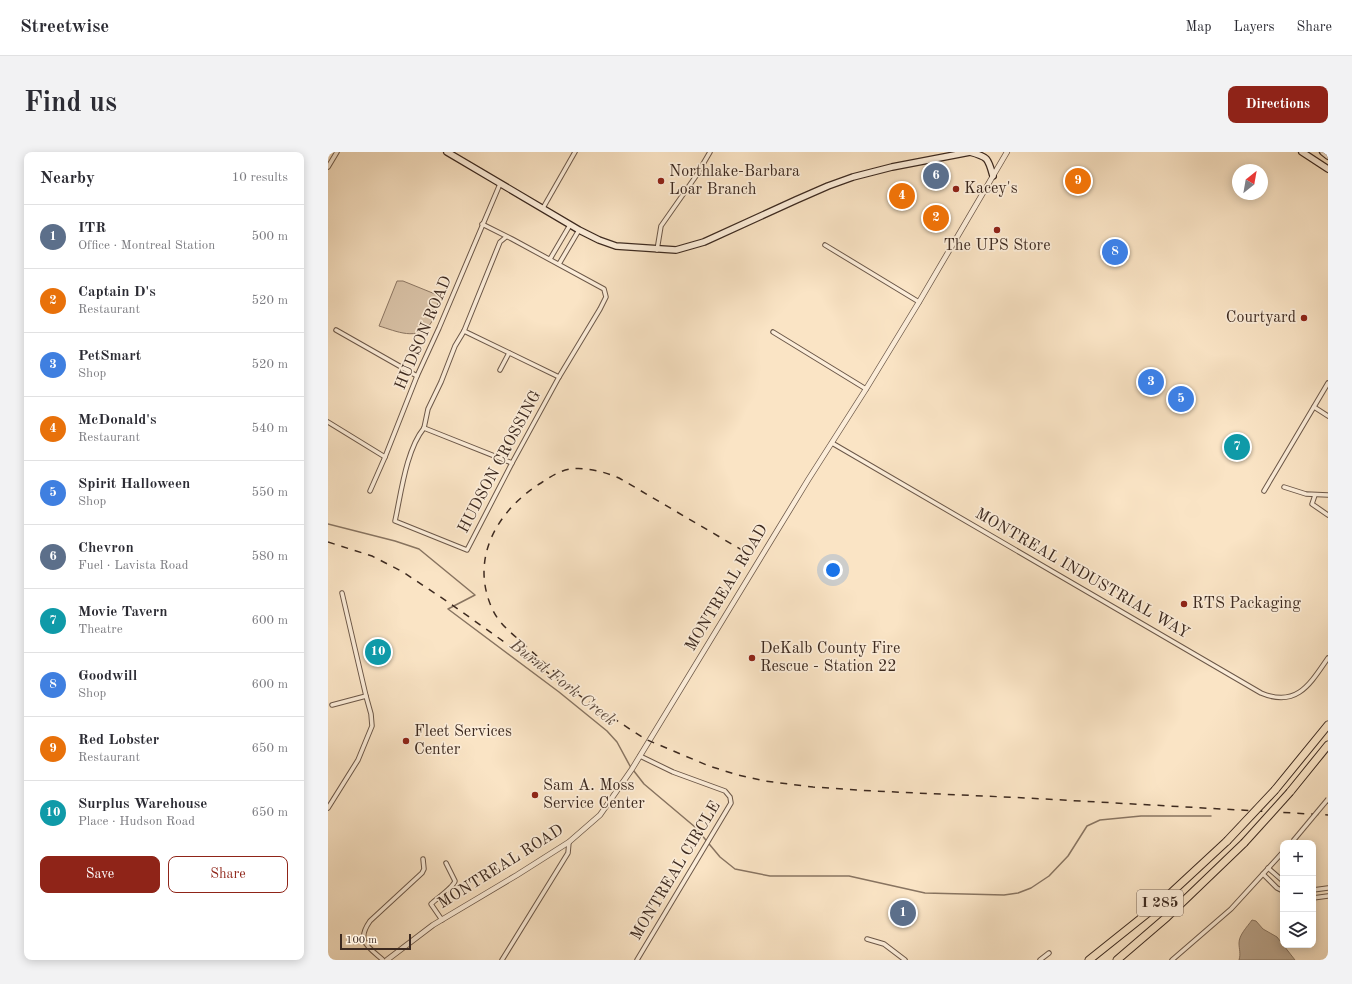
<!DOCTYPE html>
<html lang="en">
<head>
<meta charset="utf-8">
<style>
  body { margin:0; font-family:"Old Standard TT",serif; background:#f2f2f3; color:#2b2b33 }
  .controls { position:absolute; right:12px; bottom:12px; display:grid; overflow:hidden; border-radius:8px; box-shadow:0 2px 10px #0003 }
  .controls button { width:36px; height:36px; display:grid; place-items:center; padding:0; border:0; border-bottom:1px solid #e1e1e2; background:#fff; color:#2b2b33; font:20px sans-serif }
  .compass { position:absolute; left:904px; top:12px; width:36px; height:36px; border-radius:50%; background:#fff; box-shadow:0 2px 10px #0003; rotate:31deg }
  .scale { position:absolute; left:12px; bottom:10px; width:71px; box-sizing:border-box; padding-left:4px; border:2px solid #3d2a20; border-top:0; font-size:11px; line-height:14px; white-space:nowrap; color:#3d2a20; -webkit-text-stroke:3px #fcedd9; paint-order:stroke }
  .you { position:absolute; left:505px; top:418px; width:14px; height:14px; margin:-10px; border:3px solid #fff; border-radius:50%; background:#1a73e8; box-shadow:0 0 0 6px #1a73e833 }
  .badge { display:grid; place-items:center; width:26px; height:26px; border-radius:50%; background:#8f2418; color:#fff; font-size:13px; font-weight:700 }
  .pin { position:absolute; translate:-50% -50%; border:2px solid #fff; box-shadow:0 1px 4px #0006 }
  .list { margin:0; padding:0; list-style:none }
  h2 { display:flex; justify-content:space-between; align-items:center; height:52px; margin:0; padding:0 16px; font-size:17px }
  h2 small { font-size:13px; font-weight:400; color:#7c7c81 }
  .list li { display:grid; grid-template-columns:26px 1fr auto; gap:12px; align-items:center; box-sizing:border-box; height:64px; padding:0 16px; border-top:1px solid #e1e1e2 }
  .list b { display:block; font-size:15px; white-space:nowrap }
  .list p { margin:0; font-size:13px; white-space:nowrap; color:#7c7c81 }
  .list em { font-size:13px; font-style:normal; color:#7c7c81 }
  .actions { display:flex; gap:8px; padding:12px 16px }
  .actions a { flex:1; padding:9px 0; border:1px solid #8f2418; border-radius:8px; text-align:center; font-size:14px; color:#8f2418 }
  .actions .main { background:#8f2418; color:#fff }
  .icon { flex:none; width:22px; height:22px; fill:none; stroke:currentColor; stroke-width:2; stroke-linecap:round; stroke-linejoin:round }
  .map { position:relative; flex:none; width:1000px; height:808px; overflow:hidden; border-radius:8px }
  header { display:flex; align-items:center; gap:24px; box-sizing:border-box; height:56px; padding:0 20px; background:#fff; border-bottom:1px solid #e1e1e2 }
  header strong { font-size:19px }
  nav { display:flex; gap:22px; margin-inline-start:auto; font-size:14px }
  .intro { display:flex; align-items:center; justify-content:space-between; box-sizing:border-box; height:96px; padding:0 24px }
  h1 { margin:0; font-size:28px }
  .button { padding:10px 18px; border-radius:8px; background:#8f2418; color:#fff; font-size:14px; font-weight:700 }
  main { display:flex; gap:24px; padding:0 24px }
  aside { flex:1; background:#fff; border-radius:8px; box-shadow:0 2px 10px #0003 }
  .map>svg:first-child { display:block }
  .green { fill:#dac4a9; stroke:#8c7764 }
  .water { fill:#baa58d; stroke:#887461 }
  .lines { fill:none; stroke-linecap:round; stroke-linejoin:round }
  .stream { stroke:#887461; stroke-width:1.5 }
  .minor-casing { stroke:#6c5849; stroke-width:5.5 }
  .tertiary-casing { stroke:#6c5849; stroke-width:6 }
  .secondary-casing { stroke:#3d2a20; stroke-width:8 }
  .motorway-casing { stroke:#3d2a20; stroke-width:9 }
  .minor { stroke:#fcedd9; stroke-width:3.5 }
  .tertiary { stroke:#fcedd9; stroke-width:4.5 }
  .secondary { stroke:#fcedd9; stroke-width:5.5 }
  .motorway { stroke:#fae4c5; stroke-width:7 }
  .rail { stroke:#3d2a20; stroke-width:1.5; stroke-dasharray:7 7; stroke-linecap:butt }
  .minor-bridge-casing { stroke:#6c5849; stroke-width:5.5; stroke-linecap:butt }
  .motorway-bridge-casing { stroke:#3d2a20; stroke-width:9; stroke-linecap:butt }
  .minor-bridge { stroke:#fcedd9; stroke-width:3.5 }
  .motorway-bridge { stroke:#fae4c5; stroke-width:7 }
  .poi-dot { fill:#8f2418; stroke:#fcedd9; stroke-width:1.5 }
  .labels { text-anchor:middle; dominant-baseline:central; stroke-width:3.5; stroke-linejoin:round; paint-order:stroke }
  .shield { fill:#fcedd9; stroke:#766458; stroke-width:1 }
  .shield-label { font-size:15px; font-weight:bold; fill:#3d2a20 }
  .poi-label { font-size:16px; fill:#3d2a20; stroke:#fcedd9; text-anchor:start }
  .street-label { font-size:16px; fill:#3d2a20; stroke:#fcedd9 }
  .water-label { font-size:17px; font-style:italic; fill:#624f41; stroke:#fcedd9 }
</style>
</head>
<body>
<header>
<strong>Streetwise</strong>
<nav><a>Map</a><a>Layers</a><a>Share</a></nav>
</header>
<div class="intro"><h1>Find us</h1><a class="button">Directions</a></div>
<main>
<aside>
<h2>Nearby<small>10 results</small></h2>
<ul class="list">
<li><span class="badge" style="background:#5c6f8a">1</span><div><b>ITR</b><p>Office · Montreal Station</p></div><em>500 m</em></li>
<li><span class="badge" style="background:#e8710a">2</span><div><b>Captain D's</b><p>Restaurant</p></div><em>520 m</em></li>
<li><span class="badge" style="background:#3f7fe0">3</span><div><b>PetSmart</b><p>Shop</p></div><em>520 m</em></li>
<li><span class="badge" style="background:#e8710a">4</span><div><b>McDonald's</b><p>Restaurant</p></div><em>540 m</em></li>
<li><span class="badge" style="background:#3f7fe0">5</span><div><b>Spirit Halloween</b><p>Shop</p></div><em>550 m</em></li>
<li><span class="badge" style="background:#5c6f8a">6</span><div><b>Chevron</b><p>Fuel · Lavista Road</p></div><em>580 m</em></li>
<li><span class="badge" style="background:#0f9aa8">7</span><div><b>Movie Tavern</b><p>Theatre</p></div><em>600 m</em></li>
<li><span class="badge" style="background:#3f7fe0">8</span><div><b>Goodwill</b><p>Shop</p></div><em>600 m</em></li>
<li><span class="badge" style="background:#e8710a">9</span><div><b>Red Lobster</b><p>Restaurant</p></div><em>650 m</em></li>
<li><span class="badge" style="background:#0f9aa8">10</span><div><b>Surplus Warehouse</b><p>Place · Hudson Road</p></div><em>650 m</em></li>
</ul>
<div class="actions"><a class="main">Save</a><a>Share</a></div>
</aside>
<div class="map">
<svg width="1000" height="808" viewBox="0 0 1000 808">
  <rect width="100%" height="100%" fill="#fae4c5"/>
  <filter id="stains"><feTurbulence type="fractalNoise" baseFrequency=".005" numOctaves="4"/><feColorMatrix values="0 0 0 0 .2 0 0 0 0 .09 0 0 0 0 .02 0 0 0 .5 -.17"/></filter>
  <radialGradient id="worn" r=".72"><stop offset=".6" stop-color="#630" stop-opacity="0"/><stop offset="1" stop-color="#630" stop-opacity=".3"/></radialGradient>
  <path class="green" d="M69 129H75L112 144C109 153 107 164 103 171 90 190 68 179 51 174Z"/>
  <path class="water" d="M924 768 928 769 935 777 949 785 967 808H911C913 802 911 797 911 791 911 783 919 775 924 768Z"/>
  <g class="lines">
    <polyline class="stream" points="0,372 67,389 91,397 147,443 120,457 231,540 279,579 289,590 302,614 316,632 367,675 392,705 407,717 442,724 521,724 597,741 676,743 690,741 703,736 721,724 740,704 759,674 772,668 813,664 883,664"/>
    <g class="minor-casing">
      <g id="minor">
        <polyline points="0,15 9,0"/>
        <polyline points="215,56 247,0"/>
        <polyline points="497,93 591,150"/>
        <polyline points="329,98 333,74 368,24 382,0"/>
        <polyline points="222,107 242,73"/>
        <polyline points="231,112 251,78"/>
        <polyline points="8,178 89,224"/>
        <polyline points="136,179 231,225"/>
        <polyline points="445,180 538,237"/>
        <polyline points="172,218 181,201"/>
        <polyline points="986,255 1000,264"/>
        <polyline points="0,270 57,305"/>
        <path d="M96 276C78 298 73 342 67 369L139 398 184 311 231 225 272 157 278 145 276 137 184 87 154 72"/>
        <polyline points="96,276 100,257 113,230 127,194 136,179 172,90 178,85"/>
        <polyline points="96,276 184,311"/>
        <path d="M504 291 933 541C969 556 982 532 1000 506"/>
        <polyline points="956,335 978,342 1000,343"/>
        <polyline points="42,339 57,305 89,224 111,176 172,32"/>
        <polyline points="936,339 1000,231"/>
        <polyline points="987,343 984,352 1000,363"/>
        <polyline points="4,553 38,544"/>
        <polyline points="0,656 30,608 44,574 43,562 38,544 14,441"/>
        <polyline points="940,716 955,729"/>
        <polyline points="935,722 949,736 955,739"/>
        <polyline points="985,738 1000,736"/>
        <polyline points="985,746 1000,744"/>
        <path d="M114 768 103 752C109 746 125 736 127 729L118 711"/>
        <polyline points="539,787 556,792 577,808"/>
        <path d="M55 808C39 794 28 789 42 769L94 721 96 717 95 707"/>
        <polyline points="174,808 240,701 241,690"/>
        <polyline points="309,808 403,651 402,645 397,639 345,620 312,604"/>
        <polyline points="712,808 721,801"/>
        <polyline points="844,808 903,757 955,700"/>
      </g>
    </g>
    <g class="tertiary-casing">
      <polyline id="tertiary" points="59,808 105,773 189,723 241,690 272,663 304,617 480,328 538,237 591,150 679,0"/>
    </g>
    <g class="secondary-casing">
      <g id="secondary">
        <polyline points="119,0 251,78 271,88 288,94 348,98 376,90 468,48 500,34 525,25 564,15 642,0"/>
        <path d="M642 0C660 5 660 6 665 24"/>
        <polyline points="974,0 1000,17"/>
        <polyline points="995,0 1000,4"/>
      </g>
    </g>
    <g class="motorway-casing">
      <g id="motorway">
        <polyline points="947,638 1000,573"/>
        <polyline points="962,640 1000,593"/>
        <polyline points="761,808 831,752 899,689"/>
        <polyline points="789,808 839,765 916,691"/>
      </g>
    </g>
    <use href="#minor" class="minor"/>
    <use href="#tertiary" class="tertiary"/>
    <use href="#secondary" class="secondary"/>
    <use href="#motorway" class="motorway"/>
    <g class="rail">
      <polyline points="0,390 44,404 75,420 120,450 265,553 317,587 381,614 410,623 437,629 485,635 545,639 699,646 1000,663"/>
      <path d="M230 523C219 513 207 503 196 492 183 481 169 470 163 454 142 404 171 357 213 331 222 325 233 318 243 317 259 315 277 320 291 326L419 401"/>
    </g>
    <g class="minor-bridge-casing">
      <polyline id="minor-bridge" points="965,689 1000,647"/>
    </g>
    <g class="motorway-bridge-casing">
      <g id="motorway-bridge">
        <polyline points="899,689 947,638"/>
        <polyline points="916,691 962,640"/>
      </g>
    </g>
    <use href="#minor-bridge" class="minor-bridge"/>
    <use href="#motorway-bridge" class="motorway-bridge"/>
  </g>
  <g class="poi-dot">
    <circle cx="333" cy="29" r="4"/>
    <circle cx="628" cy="37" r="4"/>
    <circle cx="669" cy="78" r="4"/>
    <circle cx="976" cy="166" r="4"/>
    <circle cx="856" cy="452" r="4"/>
    <circle cx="424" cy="506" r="4"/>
    <circle cx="78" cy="589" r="4"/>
    <circle cx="207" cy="643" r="4"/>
  </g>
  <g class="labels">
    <rect class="shield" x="809" y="738" width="46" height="26" rx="3"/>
    <g class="shield-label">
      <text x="832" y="751">I 285</text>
    </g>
    <g class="poi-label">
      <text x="341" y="20">Northlake-Barbara<tspan x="341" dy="18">Loar Branch</tspan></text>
      <text x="636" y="37">Kacey's</text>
      <text x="669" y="94" text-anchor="middle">The UPS Store</text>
      <text x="968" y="166" text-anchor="end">Courtyard</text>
      <text x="864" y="452">RTS Packaging</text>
      <text x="432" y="497">DeKalb County Fire<tspan x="432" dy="18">Rescue - Station 22</tspan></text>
      <text x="86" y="580">Fleet Services<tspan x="86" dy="18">Center</tspan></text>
      <text x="215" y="634">Sam A. Moss<tspan x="215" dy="18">Service Center</tspan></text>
    </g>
    <g class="street-label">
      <text transform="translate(96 181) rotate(-67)">HUDSON ROAD</text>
      <text transform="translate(172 310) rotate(-62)">HUDSON CROSSING</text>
      <text transform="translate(754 422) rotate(30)">MONTREAL INDUSTRIAL WAY</text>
      <text transform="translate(399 436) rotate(-59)">MONTREAL ROAD</text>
      <text transform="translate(173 715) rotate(-32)">MONTREAL ROAD</text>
      <text transform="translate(348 719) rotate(-59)">MONTREAL CIRCLE</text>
    </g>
    <g class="water-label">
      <text transform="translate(235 531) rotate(38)">Burnt Fork Creek</text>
    </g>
  </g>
  <rect width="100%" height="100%" filter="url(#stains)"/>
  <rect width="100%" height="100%" fill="url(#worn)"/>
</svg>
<div class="controls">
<button>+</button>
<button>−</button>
<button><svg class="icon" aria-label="layers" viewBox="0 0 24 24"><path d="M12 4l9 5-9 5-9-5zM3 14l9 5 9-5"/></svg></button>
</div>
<svg class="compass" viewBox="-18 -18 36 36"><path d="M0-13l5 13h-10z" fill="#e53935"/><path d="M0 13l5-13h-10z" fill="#7c7c81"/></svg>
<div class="scale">100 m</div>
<div class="you"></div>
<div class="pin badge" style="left:575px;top:761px;background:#5c6f8a">1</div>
<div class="pin badge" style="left:608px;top:66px;background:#e8710a">2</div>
<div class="pin badge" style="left:823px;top:230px;background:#3f7fe0">3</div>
<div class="pin badge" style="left:574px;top:44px;background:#e8710a">4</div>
<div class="pin badge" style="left:853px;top:247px;background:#3f7fe0">5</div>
<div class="pin badge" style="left:608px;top:24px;background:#5c6f8a">6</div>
<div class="pin badge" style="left:909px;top:295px;background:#0f9aa8">7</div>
<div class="pin badge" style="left:787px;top:100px;background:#3f7fe0">8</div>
<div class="pin badge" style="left:750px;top:29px;background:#e8710a">9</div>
<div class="pin badge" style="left:50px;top:500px;background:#0f9aa8">10</div>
</div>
</main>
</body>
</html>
